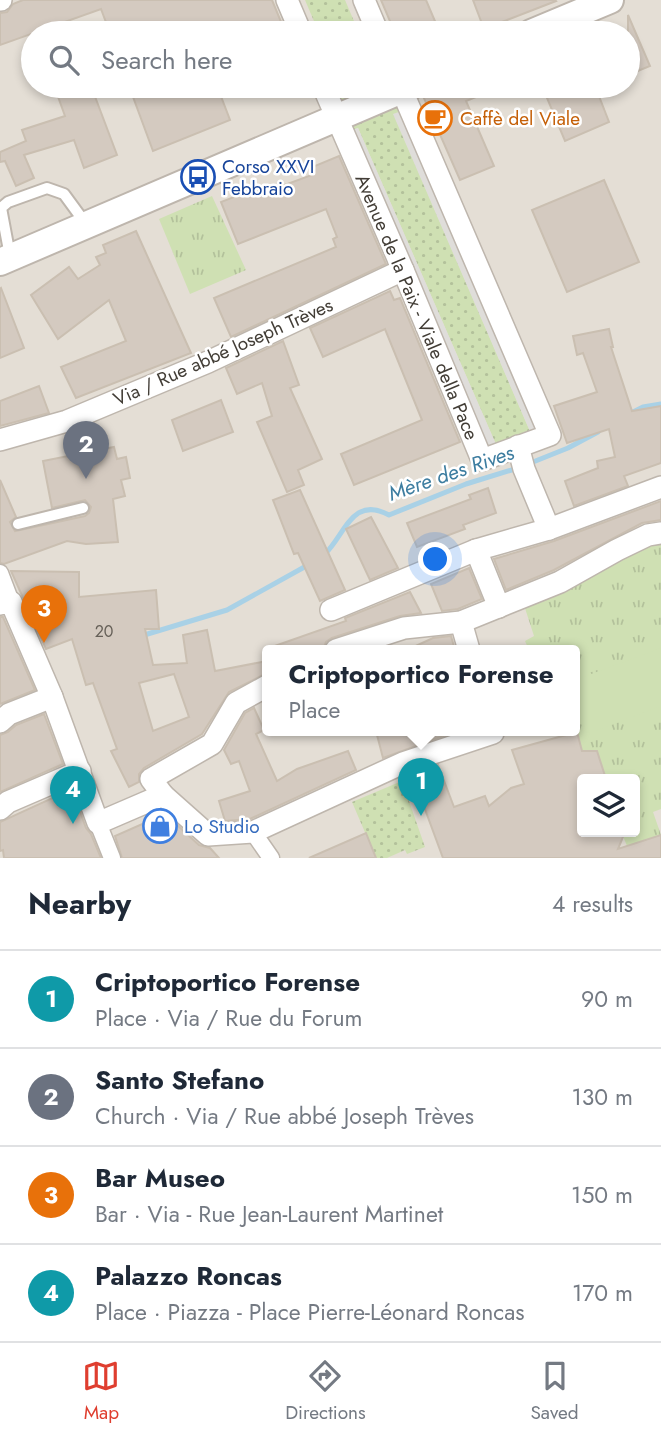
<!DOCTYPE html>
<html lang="en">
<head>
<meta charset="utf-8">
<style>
  body { margin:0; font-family:Jost,sans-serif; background:#f2f2f3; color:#1f2937 }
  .controls { position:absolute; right:21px; bottom:21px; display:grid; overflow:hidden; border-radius:7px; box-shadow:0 4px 10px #0003 }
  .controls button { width:63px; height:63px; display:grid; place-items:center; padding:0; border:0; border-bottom:2px solid #e0e1e3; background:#fff; color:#1f2937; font:35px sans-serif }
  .you { position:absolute; left:436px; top:560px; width:24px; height:24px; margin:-18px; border:5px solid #fff; border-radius:50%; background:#1a73e8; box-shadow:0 0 0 10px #1a73e833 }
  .badge { display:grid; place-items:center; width:46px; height:46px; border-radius:50%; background:#df3e2f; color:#fff; font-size:23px; font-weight:700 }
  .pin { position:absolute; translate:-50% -58px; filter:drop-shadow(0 2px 4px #0008) }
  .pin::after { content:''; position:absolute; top:37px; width:24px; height:21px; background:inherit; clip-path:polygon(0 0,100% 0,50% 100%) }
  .popup { position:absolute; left:262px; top:645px; width:318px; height:91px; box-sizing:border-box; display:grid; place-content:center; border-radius:7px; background:#fff; filter:drop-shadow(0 2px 5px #0005); font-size:23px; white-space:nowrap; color:#747a83 }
  .popup b { font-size:26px; color:#1f2937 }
  .popup::after { content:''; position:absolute; left:50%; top:100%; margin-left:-14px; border:14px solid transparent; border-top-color:#fff }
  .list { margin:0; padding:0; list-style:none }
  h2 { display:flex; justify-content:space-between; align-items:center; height:91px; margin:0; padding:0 28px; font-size:30px }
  h2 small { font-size:23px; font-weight:400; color:#747a83 }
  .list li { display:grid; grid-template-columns:46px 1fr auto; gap:21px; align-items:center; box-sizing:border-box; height:98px; padding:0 28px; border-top:2px solid #e0e1e3 }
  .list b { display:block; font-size:26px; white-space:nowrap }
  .list p { margin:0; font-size:23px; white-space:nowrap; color:#747a83 }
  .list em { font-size:23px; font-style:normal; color:#747a83 }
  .icon { flex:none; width:38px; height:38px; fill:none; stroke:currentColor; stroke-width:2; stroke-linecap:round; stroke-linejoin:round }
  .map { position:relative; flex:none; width:661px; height:858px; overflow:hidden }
  .search { position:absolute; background:#fff; box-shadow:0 4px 10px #0003; left:21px; right:21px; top:21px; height:77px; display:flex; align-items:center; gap:18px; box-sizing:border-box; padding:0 24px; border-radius:38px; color:#747a83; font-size:26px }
  .sheet { height:483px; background:#fff }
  nav { display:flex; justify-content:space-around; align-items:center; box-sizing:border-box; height:98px; border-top:2px solid #e0e1e3; background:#fff; font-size:19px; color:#747a83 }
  nav a { display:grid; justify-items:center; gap:4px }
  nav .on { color:#df3e2f }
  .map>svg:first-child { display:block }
  .residential { fill:#e4ded5; fill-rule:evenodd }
  .grass { fill:url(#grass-tufts) }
  .garden { fill:url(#garden-dots) }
  .pitch { fill:#cfe0b3 }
  .parking { fill:#dfddda }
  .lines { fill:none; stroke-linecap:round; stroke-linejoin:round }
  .stream { stroke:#a9d1e6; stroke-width:5 }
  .building { fill:#d4cac0; stroke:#cabfb1; stroke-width:2; fill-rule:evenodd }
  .service-casing { stroke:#beb6ad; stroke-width:14 }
  .pedestrian-casing { stroke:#beb6ad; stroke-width:19 }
  .minor-casing { stroke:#beb6ad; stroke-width:24 }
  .tertiary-casing { stroke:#beb6ad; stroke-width:30 }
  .service { stroke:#fff; stroke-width:10 }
  .pedestrian { stroke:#fff; stroke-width:16 }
  .minor { stroke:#fff; stroke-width:21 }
  .tertiary { stroke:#fff; stroke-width:26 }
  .labels { text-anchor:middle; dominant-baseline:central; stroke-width:5; stroke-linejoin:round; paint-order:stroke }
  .number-label { font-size:16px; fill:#666058 }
  .food-label { font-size:19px; fill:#c56008; stroke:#fff; text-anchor:start }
  .transit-label { font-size:19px; fill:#164399; stroke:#fff; text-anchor:start }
  .street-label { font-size:19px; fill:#423d36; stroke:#fff }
  .shop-label { font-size:19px; fill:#366cbe; stroke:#fff; text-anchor:start }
  .water-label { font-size:21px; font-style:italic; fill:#3d7da0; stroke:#fff }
</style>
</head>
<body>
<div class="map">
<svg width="661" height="858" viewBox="0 0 661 858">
  <defs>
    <pattern id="grass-tufts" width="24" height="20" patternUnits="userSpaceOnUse" patternTransform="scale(1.75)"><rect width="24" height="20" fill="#cfe0b3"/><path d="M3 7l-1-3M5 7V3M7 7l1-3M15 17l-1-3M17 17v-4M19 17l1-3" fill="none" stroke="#b3c19b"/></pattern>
    <pattern id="garden-dots" width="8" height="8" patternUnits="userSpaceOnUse" patternTransform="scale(1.75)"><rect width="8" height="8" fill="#cfe0b3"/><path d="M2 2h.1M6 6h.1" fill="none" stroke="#b3c19b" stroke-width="1.8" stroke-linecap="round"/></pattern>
  </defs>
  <rect width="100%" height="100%" fill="#f0ede6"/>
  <path class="residential" d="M0 0H661V858H0ZM33 33H628V86H33ZM267 650H575V730H267ZM582 779H635V832H582Z"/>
  <g class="grass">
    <polygon points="212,196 246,270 190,294 159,219"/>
    <polygon points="661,538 661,809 653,812 661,835 629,851 623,836 625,832 635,832 635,779 606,779 597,751 582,751 577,732 560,737 558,730 575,730 575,650 529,650 525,641 534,636 523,602"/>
  </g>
  <g class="garden">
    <polygon points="305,0 345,0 359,33 319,33"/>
    <polygon points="341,86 400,86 410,108 394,115 532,436 498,449 358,128 344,133 330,101 345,95"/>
    <polygon points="402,781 425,847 407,854 405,850 387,858 376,858 352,802"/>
  </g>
  <polygon class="pitch" points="661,648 661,706 587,734 575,702 575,680"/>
  <g class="parking">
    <polygon points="410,108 550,435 532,436 393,114"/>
    <polygon points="358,128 498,449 482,460 344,133"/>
  </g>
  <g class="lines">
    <g class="stream">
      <polyline points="631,413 643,407 661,404"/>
      <polyline points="528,464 568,448 598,432"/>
      <path d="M325 554C345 535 352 495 389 515L466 484 518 468"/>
      <polyline points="141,636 227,610 308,565"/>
    </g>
  </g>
  <g class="building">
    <polygon points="23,0 272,0 284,29 273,33 110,33 101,9 0,45 0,13 7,12 13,4"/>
    <polygon points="381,0 426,0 440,33 395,33"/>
    <polygon points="473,0 555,0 556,1 484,29"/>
    <polygon points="628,15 650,66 628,75"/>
    <polygon points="70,86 91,86 117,155 84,168 74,140 24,155 34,178 16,186 5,161 0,162 0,152 26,141 22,130 65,116 56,91"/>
    <polygon points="129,86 217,86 230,120 153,151"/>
    <polygon points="427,86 503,86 466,101 494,166 460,180 423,96"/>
    <polygon points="542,86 595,86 609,122 565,141"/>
    <polygon points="339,156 386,264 231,337 214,298 336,247 333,239 337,237 326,209 238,244 221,202 260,187 263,193 312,175 310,168"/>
    <polygon points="604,180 639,262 567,292 532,210"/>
    <polygon points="136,231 191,353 76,398 61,367 126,341 109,300 58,339 31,295 69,267 78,279 100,265 96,257 106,253 103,245"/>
    <polygon points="1,288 24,348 0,358 0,289"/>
    <polygon points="390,291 394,300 400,298 460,442 354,485 341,454 422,420 385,329 323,357 310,328"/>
    <polygon points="609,329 613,347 611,347 632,411 661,406 661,463 624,476 628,486 574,506 565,481 598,468 597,461 615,457 609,429 567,443 554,406 597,392 583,353 577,355 573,336"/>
    <polygon points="283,341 299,385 290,388 322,459 298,470 304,485 287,492 257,422 272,416 262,383 237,394 226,368"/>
    <polygon points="39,386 49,413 0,426 0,401"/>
    <polygon points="221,400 233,432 183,451 172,420"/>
    <polygon points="114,447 117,459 126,457 130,478 121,480 125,496 113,499 118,542 86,544 67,541 4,564 0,563 0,480 16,517 10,522 15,531 85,516 89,513 91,507 85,500 52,508 43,461"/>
    <polygon points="488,488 496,513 463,525 465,529 417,547 407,523 471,499 469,495"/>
    <polygon points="300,490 345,590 320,601 298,553 294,554 273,500"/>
    <polygon points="661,501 661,520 642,523 554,570 506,590 494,559 554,541"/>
    <polygon points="371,517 398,568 370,580 346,529"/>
    <polygon points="469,568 482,599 458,609 442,611 431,584"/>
    <path d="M11 571 79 572V597L156 590 159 629H145L153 665 187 663 183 635 207 630 215 671 267 661V673L229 692 202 734 144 768 139 774V782L129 787 111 751 117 749 93 683 86 685 72 639 46 649ZM174 674 189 717 153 731 139 683Z"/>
    <polygon points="410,592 421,613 400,616 332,638 326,642 323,650 269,650 269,648 346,621 345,618"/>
    <polygon points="0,617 3,617 35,690 0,704"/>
    <polygon points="451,636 455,650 407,650 433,638"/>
    <polygon points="254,708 264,730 256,734 277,781 297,769 348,751 356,770 250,819 225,821 219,801 250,791 239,761 231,764 224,750 245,713"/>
    <polygon points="44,714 63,764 0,792 0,735 8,732 16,725"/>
    <polygon points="397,730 460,730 383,758 377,735"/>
    <polygon points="577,732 582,751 597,751 606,779 582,779 582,832 625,832 618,849 661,835 661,858 443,858 412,774 438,765 454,807 485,796 489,806 511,788 524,784 512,750"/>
    <polygon points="72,789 86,828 91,834 101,858 4,858 3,850 0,851 0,822"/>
    <polygon points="165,814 199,845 210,848 219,858 122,858 115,836"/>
    <polygon points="366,833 376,858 309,858"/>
  </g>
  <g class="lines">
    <g class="service-casing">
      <g id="service">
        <polyline points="10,256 1,208 8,202 47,188 64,194 86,224"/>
        <polyline points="18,524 83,508"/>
      </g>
    </g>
    <g class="pedestrian-casing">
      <g id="pedestrian">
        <polyline points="0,573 11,602"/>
        <polyline points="98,823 112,858"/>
        <polyline points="253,832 271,858"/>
      </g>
    </g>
    <g class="minor-casing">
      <g id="minor">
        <polyline points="0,0 1,0"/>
        <polyline points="287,0 301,33"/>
        <polyline points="364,0 378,33"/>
        <polyline points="323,86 403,270 482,460 550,435 400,86"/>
        <polyline points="0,440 67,421 208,362 403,270"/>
        <polyline points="518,446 524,469 549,529"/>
        <polyline points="476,550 499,607"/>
        <polyline points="0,604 11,602 52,697 98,823 163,795 208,835 253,832 403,763 493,733 492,730"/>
        <polyline points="331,610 476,550 549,529 661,487"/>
        <polyline points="461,622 469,650"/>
        <polyline points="336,650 404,628 461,622 560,582 617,550 648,535 661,533"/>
        <polyline points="0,722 9,714 52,697"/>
        <polyline points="163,795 151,779 212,744 236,703 267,686"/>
        <polyline points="0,809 8,802 80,771"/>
      </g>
    </g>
    <g class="tertiary-casing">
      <g id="tertiary">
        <polyline points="531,33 610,0"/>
        <polyline points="0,262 411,86"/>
      </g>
    </g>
    <use href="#service" class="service"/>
    <use href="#pedestrian" class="pedestrian"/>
    <use href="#minor" class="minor"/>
    <use href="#tertiary" class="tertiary"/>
  </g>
  <defs>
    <g id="cafe-ring" transform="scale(1.75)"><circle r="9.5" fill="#fff" stroke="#e8710a" stroke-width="1.5"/><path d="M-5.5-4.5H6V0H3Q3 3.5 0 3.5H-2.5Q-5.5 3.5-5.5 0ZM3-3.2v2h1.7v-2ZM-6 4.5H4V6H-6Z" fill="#e8710a"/></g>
    <g id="bus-ring" transform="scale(1.75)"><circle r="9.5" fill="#fff" stroke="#1a4fb4" stroke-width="1.5"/><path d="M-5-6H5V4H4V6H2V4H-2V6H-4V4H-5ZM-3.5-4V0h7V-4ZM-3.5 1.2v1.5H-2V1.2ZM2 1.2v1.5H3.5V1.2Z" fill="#1a4fb4"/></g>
    <g id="shop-ring" transform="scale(1.75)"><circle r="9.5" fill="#fff" stroke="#3f7fe0" stroke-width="1.5"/><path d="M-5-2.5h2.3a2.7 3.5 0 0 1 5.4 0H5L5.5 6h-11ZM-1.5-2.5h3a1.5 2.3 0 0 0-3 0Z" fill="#3f7fe0"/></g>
  </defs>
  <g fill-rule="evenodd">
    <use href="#cafe-ring" x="435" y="118"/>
    <use href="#bus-ring" x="198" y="177"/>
    <use href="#shop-ring" x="160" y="826"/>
  </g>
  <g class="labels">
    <g class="number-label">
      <text x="104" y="631">20</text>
    </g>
    <g class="food-label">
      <text x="460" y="118">Caffè del Viale</text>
    </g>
    <g class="transit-label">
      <text x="222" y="166">Corso XXVI<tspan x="222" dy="22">Febbraio</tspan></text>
    </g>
    <g class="street-label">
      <text transform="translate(417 307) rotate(67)">Avenue de la Paix - Viale della Pace</text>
      <text transform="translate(223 352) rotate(-24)">Via / Rue abbé Joseph Trèves</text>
    </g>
    <g class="shop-label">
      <text x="184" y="826">Lo Studio</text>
    </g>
    <g class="water-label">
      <text transform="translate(451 473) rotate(-19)">Mère des Rives</text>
    </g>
  </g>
</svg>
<div class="controls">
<button><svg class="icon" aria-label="layers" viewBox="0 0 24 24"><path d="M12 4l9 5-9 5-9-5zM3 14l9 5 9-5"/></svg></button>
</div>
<div class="you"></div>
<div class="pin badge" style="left:421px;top:816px;background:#0f9aa8">1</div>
<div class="popup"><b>Criptoportico Forense</b>Place</div>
<div class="pin badge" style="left:86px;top:479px;background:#6b7280">2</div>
<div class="pin badge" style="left:44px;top:643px;background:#e8710a">3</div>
<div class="pin badge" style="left:73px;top:824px;background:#0f9aa8">4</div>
<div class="search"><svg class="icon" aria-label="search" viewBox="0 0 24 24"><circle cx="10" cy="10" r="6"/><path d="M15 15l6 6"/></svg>Search here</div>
</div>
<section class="sheet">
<h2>Nearby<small>4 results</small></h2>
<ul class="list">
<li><span class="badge" style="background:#0f9aa8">1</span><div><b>Criptoportico Forense</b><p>Place · Via / Rue du Forum</p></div><em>90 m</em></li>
<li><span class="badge" style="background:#6b7280">2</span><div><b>Santo Stefano</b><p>Church · Via / Rue abbé Joseph Trèves</p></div><em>130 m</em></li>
<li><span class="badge" style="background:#e8710a">3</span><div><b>Bar Museo</b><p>Bar · Via - Rue Jean-Laurent Martinet</p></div><em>150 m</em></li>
<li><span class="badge" style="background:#0f9aa8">4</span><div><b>Palazzo Roncas</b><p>Place · Piazza - Place Pierre-Léonard Roncas</p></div><em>170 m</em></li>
</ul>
</section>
<nav>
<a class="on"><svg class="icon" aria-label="map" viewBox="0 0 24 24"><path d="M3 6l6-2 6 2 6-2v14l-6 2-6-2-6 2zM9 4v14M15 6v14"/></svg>Map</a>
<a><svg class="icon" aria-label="directions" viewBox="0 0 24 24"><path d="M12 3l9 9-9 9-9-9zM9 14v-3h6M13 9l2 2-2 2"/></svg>Directions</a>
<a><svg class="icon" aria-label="saved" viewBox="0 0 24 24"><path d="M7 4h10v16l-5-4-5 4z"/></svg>Saved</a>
</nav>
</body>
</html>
